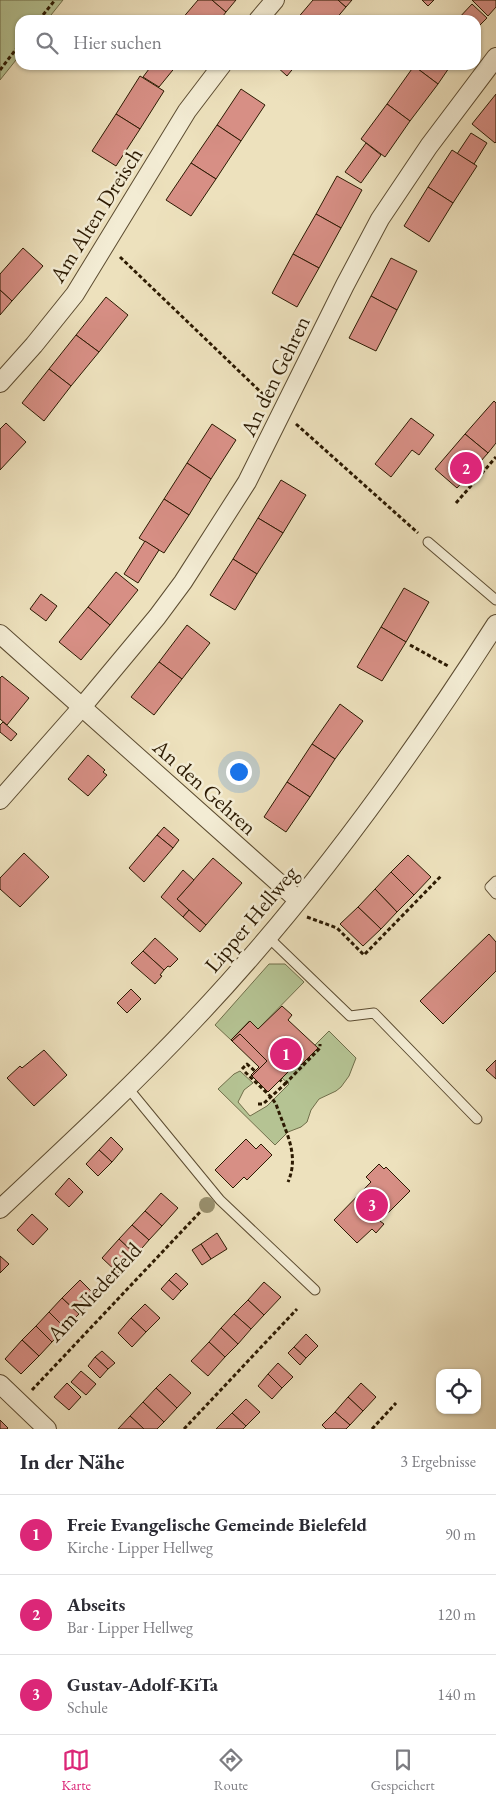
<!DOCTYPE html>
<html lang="de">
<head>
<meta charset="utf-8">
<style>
  body { margin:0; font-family:"EB Garamond",serif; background:#f2f2f3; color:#2b2b33 }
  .controls { position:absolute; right:15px; bottom:15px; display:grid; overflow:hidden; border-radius:10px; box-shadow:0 1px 4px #0004 }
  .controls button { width:45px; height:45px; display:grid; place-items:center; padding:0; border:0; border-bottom:1px solid #e1e1e2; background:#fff; color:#2b2b33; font:25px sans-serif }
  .you { position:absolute; left:238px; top:771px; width:18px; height:18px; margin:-12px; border:4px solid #fff; border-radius:50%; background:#1a73e8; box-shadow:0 0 0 8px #1a73e833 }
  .badge { display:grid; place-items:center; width:32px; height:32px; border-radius:50%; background:#db2777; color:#fff; font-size:16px; font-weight:700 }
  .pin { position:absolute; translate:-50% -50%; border:2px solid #fff; box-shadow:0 1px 5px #0006 }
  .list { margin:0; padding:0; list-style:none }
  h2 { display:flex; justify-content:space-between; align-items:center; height:65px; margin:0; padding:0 20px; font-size:21px }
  h2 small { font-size:16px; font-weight:400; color:#7c7c81 }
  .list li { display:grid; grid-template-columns:32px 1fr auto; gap:15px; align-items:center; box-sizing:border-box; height:80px; padding:0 20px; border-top:1px solid #e1e1e2 }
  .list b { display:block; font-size:19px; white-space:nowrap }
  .list p { margin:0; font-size:16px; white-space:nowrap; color:#7c7c81 }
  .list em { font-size:16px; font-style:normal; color:#7c7c81 }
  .icon { flex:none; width:28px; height:28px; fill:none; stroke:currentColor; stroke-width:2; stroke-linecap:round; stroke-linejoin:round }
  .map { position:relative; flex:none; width:496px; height:1429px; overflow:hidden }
  .search { position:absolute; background:#fff; box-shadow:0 1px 4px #0004; left:15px; right:15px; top:15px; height:55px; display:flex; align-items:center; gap:12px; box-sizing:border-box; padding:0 18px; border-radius:15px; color:#7c7c81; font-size:19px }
  .sheet { height:305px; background:#fff }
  nav { display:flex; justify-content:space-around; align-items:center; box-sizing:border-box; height:70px; border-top:1px solid #e1e1e2; background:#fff; font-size:14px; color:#7c7c81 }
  nav a { display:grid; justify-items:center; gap:2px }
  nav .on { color:#db2777 }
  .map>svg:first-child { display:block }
  .green { fill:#b5c393; stroke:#706e4a }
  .building { fill:#d78f85; stroke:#2c1a02 }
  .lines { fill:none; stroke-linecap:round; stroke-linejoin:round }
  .lane-casing { stroke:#5c4c31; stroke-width:11 }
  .street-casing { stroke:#5c4c31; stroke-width:20 }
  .path { stroke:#2c1a02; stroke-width:3; stroke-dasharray:4 2.5; stroke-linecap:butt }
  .lane { stroke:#f3ecd4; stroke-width:9 }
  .street { stroke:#f3ecd4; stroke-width:18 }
  .tree { fill:#99906e }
  .labels { text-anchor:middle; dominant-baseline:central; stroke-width:5; stroke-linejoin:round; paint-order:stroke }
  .street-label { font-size:22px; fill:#2c1a02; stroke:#f3ecd4 }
</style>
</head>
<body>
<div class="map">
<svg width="496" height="1429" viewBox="0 0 496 1429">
  <rect width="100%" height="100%" fill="#ede1bd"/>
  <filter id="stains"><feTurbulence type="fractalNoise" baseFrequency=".004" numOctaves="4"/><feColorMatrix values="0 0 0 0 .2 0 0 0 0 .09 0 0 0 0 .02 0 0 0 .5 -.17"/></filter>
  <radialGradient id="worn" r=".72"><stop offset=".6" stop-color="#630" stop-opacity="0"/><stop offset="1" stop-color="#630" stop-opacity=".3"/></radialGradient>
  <g class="green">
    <polygon points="0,0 63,0 47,20 20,20 20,55 0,80"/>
    <polygon points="269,964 285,964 304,982 258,1029 249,1021 231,1040 215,1025"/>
    <polygon points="329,1031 356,1058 349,1076 341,1087 336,1091 319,1099 311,1110 307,1122 301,1127 288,1132 275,1145 218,1089 234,1074 240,1071 253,1083 244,1090 238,1102 250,1116 267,1106 289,1084 282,1078"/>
  </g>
  <g class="building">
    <polygon points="198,0 212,0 226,12 220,20 181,20"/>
    <polygon points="212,0 236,0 226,12"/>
    <polygon points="313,0 338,0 346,7 335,20 296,20"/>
    <polygon points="338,0 352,0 346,7"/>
    <polygon points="422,0 434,0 428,6"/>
    <polygon points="472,0 496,0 496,7 488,16"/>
    <polygon points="472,4 487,18 476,29 476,20 457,20"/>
    <polygon points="152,65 177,65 159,87 143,77"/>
    <polygon points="275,65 296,65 287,76"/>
    <polygon points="415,65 451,65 438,84 414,66"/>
    <polygon points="414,66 438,84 410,121 387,104"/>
    <polygon points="140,76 164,91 140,129 116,114"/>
    <polygon points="241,89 265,105 241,141 217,125"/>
    <polygon points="496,94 496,142 495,143 472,124"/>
    <polygon points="387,104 410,121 385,157 361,139"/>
    <polygon points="116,114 140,129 116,166 92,151"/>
    <polygon points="217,125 241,141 216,179 191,163"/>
    <polygon points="471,133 487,143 474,164 457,154"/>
    <polygon points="366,143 381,155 361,183 345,172"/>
    <polygon points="452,150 477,166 453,203 428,187"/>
    <polygon points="191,163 216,179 191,216 166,200"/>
    <polygon points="337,176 362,190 341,228 316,214"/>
    <polygon points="428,187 453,203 429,242 404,226"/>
    <polygon points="316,214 341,228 319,268 293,254"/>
    <polygon points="23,248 43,266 12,301 0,290 0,274"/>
    <polygon points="293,254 319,268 297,307 272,293"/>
    <polygon points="391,258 417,271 397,310 371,296"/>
    <polygon points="0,290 12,301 0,315"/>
    <polygon points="371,296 397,310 376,351 349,338"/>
    <polygon points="106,297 128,315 99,352 76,335"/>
    <polygon points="76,335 99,352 71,386 49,369"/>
    <polygon points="49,369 71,386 44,421 22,403"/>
    <polygon points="494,401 496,403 496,443 488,453 465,434"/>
    <polygon points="411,418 434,435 419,455 412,450 391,477 375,464"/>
    <polygon points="6,423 26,442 0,470 0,429"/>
    <polygon points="212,424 236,440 211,479 187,463"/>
    <polygon points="465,434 488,453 457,488 435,469"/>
    <polygon points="187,463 211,479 189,515 164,499"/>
    <polygon points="281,480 306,495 283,533 258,518"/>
    <polygon points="164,499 189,515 164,553 139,538"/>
    <polygon points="258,518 283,533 257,574 233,559"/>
    <polygon points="145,541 159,550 138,583 124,574"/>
    <polygon points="233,559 257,574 235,610 210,595"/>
    <polygon points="116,572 138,590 110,625 88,607"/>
    <polygon points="404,588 429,602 406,642 381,627"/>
    <polygon points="41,594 57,606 46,621 30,609"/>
    <polygon points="88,607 110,625 81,660 59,642"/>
    <polygon points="187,625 210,643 182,679 159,662"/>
    <polygon points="381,627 406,642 382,681 357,667"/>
    <polygon points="159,662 182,679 154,715 131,697"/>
    <polygon points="2,676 29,698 7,725 0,719 0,678"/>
    <polygon points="340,704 363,721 335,759 312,744"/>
    <polygon points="3,722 17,734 11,741 0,732 0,725"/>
    <polygon points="312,744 335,759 310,797 287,782"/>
    <polygon points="88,755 105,770 103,772 107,775 88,796 68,779"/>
    <polygon points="287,782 310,797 286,832 264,817"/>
    <polygon points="164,827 179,840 173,848 157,835"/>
    <polygon points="157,835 173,848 144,882 129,868"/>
    <polygon points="24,853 49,877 20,907 0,889 0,878"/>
    <polygon points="408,855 431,877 414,895 391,872"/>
    <polygon points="213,858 242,883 206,925 177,899"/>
    <polygon points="183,870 194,880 177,899 189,910 183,917 161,897"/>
    <polygon points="391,872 414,895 397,912 375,889"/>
    <polygon points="375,889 397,912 381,929 358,907"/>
    <polygon points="358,907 381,929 363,946 340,924"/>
    <polygon points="189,910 206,925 200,932 183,917"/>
    <polygon points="489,934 496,942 496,971 443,1024 420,1001"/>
    <polygon points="155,938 178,959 170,967 168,966 164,970 143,951"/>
    <polygon points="143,951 164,970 160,975 162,976 155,984 131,963"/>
    <polygon points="131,989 141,999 127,1013 117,1003"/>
    <polygon points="282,1006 292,1015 288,1020 318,1048 301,1065 298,1062 268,1092 252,1076 267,1061 240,1034 232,1041 231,1040 250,1021 258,1029"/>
    <polygon points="240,1034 267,1061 252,1076 251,1075 259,1067 232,1041"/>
    <polygon points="44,1050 67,1075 34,1106 7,1078 20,1066 22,1068"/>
    <polygon points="496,1060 496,1079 486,1070"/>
    <polygon points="111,1137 123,1149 112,1162 99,1150"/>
    <polygon points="246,1139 256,1149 261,1144 272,1155 247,1180 244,1177 233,1188 215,1170"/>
    <polygon points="99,1150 112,1162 98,1176 86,1164"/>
    <polygon points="379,1164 384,1169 386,1167 410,1191 380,1221 384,1224 376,1233 372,1229 357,1243 334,1220 371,1182 366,1177"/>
    <polygon points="69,1178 83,1192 69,1207 55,1194"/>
    <polygon points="161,1193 178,1208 162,1226 145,1211"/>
    <polygon points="145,1211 162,1226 149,1240 132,1225"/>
    <polygon points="32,1214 48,1229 33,1245 17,1230"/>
    <polygon points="132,1225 149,1240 136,1255 119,1239"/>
    <polygon points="217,1233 227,1249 211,1259 201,1244"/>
    <polygon points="119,1239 136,1255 118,1273 102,1258"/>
    <polygon points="201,1244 211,1259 202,1265 192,1250"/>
    <polygon points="0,1256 9,1264 0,1273"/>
    <polygon points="176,1273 188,1284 181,1291 169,1280"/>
    <polygon points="80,1280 96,1296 79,1314 62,1298"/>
    <polygon points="169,1280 181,1291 173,1300 161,1289"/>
    <polygon points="264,1282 281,1297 264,1315 248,1300"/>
    <polygon points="62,1298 79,1314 65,1328 49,1312"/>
    <polygon points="248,1300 264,1315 251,1329 234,1314"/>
    <polygon points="145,1304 160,1318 146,1332 131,1318"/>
    <polygon points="49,1312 65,1328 52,1342 36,1326"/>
    <polygon points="234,1314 251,1329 238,1344 221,1328"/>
    <polygon points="131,1318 146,1332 132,1347 118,1333"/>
    <polygon points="36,1326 52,1342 39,1356 22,1340"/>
    <polygon points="221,1328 238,1344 225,1357 209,1342"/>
    <polygon points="306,1334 318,1346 306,1358 294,1347"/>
    <polygon points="22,1340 39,1356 21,1374 5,1359"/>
    <polygon points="209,1342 225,1357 208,1376 191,1361"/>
    <polygon points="294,1347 306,1358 300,1365 288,1353"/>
    <polygon points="102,1351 115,1363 108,1369 95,1357"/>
    <polygon points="95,1357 108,1369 100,1378 88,1366"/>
    <polygon points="278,1363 293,1377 282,1388 268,1374"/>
    <polygon points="81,1371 96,1384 86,1395 71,1382"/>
    <polygon points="170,1374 191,1393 177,1408 156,1388"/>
    <polygon points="268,1374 282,1388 272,1399 258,1386"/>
    <polygon points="67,1383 81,1397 69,1410 54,1397"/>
    <polygon points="361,1383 376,1397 363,1411 348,1397"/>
    <polygon points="156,1388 177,1408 164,1422 143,1402"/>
    <polygon points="348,1397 363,1411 350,1425 335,1412"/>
    <polygon points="246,1399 260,1412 246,1426 232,1413"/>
    <polygon points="143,1402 164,1422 157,1429 144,1429 130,1416"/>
    <polygon points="335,1412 350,1425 346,1429 326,1429 322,1425"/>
    <polygon points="232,1413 246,1426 243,1429 216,1429"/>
    <polygon points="130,1416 144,1429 118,1429"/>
    <polygon points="0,1420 8,1428 7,1429 0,1429"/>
  </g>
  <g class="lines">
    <g class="lane-casing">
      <g id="lane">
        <polyline points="428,542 496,600"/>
        <polyline points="496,881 490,887 496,894"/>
        <polyline points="268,937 350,1016 374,1013 477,1119"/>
        <polyline points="128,1088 220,1200 315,1290"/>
      </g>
    </g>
    <g class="street-casing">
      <g id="street">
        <polyline points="258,20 275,0"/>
        <polyline points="0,383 34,345 75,294 187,111 222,65"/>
        <polyline points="0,634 298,900"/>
        <polyline points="0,800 82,707 157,617 183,582 247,482 345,285 380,219 429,146 496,57"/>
        <path d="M0 1209C66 1147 132 1086 194 1020 308 900 407 763 496 624"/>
        <polyline points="0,1384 47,1429"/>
      </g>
    </g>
    <g class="path">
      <polyline points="39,20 55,0"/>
      <polyline points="0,70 20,44"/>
      <polyline points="120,257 267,398"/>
      <polyline points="296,424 418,533"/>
      <polyline points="456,503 496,457"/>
      <polyline points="410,645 448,666"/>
      <polyline points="307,917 337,928 364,955 441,876"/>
      <polyline points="242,1069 247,1064 256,1072"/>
      <path d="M245 1072 271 1097 276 1104C285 1131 300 1154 288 1182"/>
      <polyline points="285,1084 320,1048 320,1044"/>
      <polyline points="258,1104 263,1104 285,1084 280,1080"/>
      <polyline points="32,1390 201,1211"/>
      <polyline points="184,1429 297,1309"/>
      <polyline points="372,1429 396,1403"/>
    </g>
    <use href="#lane" class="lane"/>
    <use href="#street" class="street"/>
  </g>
  <circle class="tree" cx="207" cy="1205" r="8"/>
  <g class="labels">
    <g class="street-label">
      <text transform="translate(96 215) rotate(-58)">Am Alten Dreisch</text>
      <text transform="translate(275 376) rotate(-64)">An den Gehren</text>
      <text transform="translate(205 787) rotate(42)">An den Gehren</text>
      <text transform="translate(251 919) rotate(-50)">Lipper Hellweg</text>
      <text transform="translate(94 1292) rotate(-47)">Am Niederfeld</text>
    </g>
  </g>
  <rect width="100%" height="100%" filter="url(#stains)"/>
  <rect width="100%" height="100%" fill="url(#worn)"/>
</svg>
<div class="controls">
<button><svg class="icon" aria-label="locate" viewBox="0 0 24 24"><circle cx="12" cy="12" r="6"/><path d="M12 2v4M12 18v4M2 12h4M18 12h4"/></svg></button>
</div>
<div class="you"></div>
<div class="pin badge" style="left:286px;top:1054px">1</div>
<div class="pin badge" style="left:466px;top:468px">2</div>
<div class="pin badge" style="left:372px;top:1205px">3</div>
<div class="search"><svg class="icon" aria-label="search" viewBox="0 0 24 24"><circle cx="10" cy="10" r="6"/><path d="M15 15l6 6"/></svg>Hier suchen</div>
</div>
<section class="sheet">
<h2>In der Nähe<small>3 Ergebnisse</small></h2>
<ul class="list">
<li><span class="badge">1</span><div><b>Freie Evangelische Gemeinde Bielefeld</b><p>Kirche · Lipper Hellweg</p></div><em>90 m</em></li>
<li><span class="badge">2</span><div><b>Abseits</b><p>Bar · Lipper Hellweg</p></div><em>120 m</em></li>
<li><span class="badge">3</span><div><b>Gustav-Adolf-KiTa</b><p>Schule</p></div><em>140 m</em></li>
</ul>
</section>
<nav>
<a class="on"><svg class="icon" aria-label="map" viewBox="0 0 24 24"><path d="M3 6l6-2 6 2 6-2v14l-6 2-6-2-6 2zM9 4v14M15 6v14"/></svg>Karte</a>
<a><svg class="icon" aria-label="directions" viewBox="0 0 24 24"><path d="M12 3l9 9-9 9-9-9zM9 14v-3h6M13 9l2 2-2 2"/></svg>Route</a>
<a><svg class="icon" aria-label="saved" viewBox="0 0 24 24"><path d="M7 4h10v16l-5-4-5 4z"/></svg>Gespeichert</a>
</nav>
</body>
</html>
